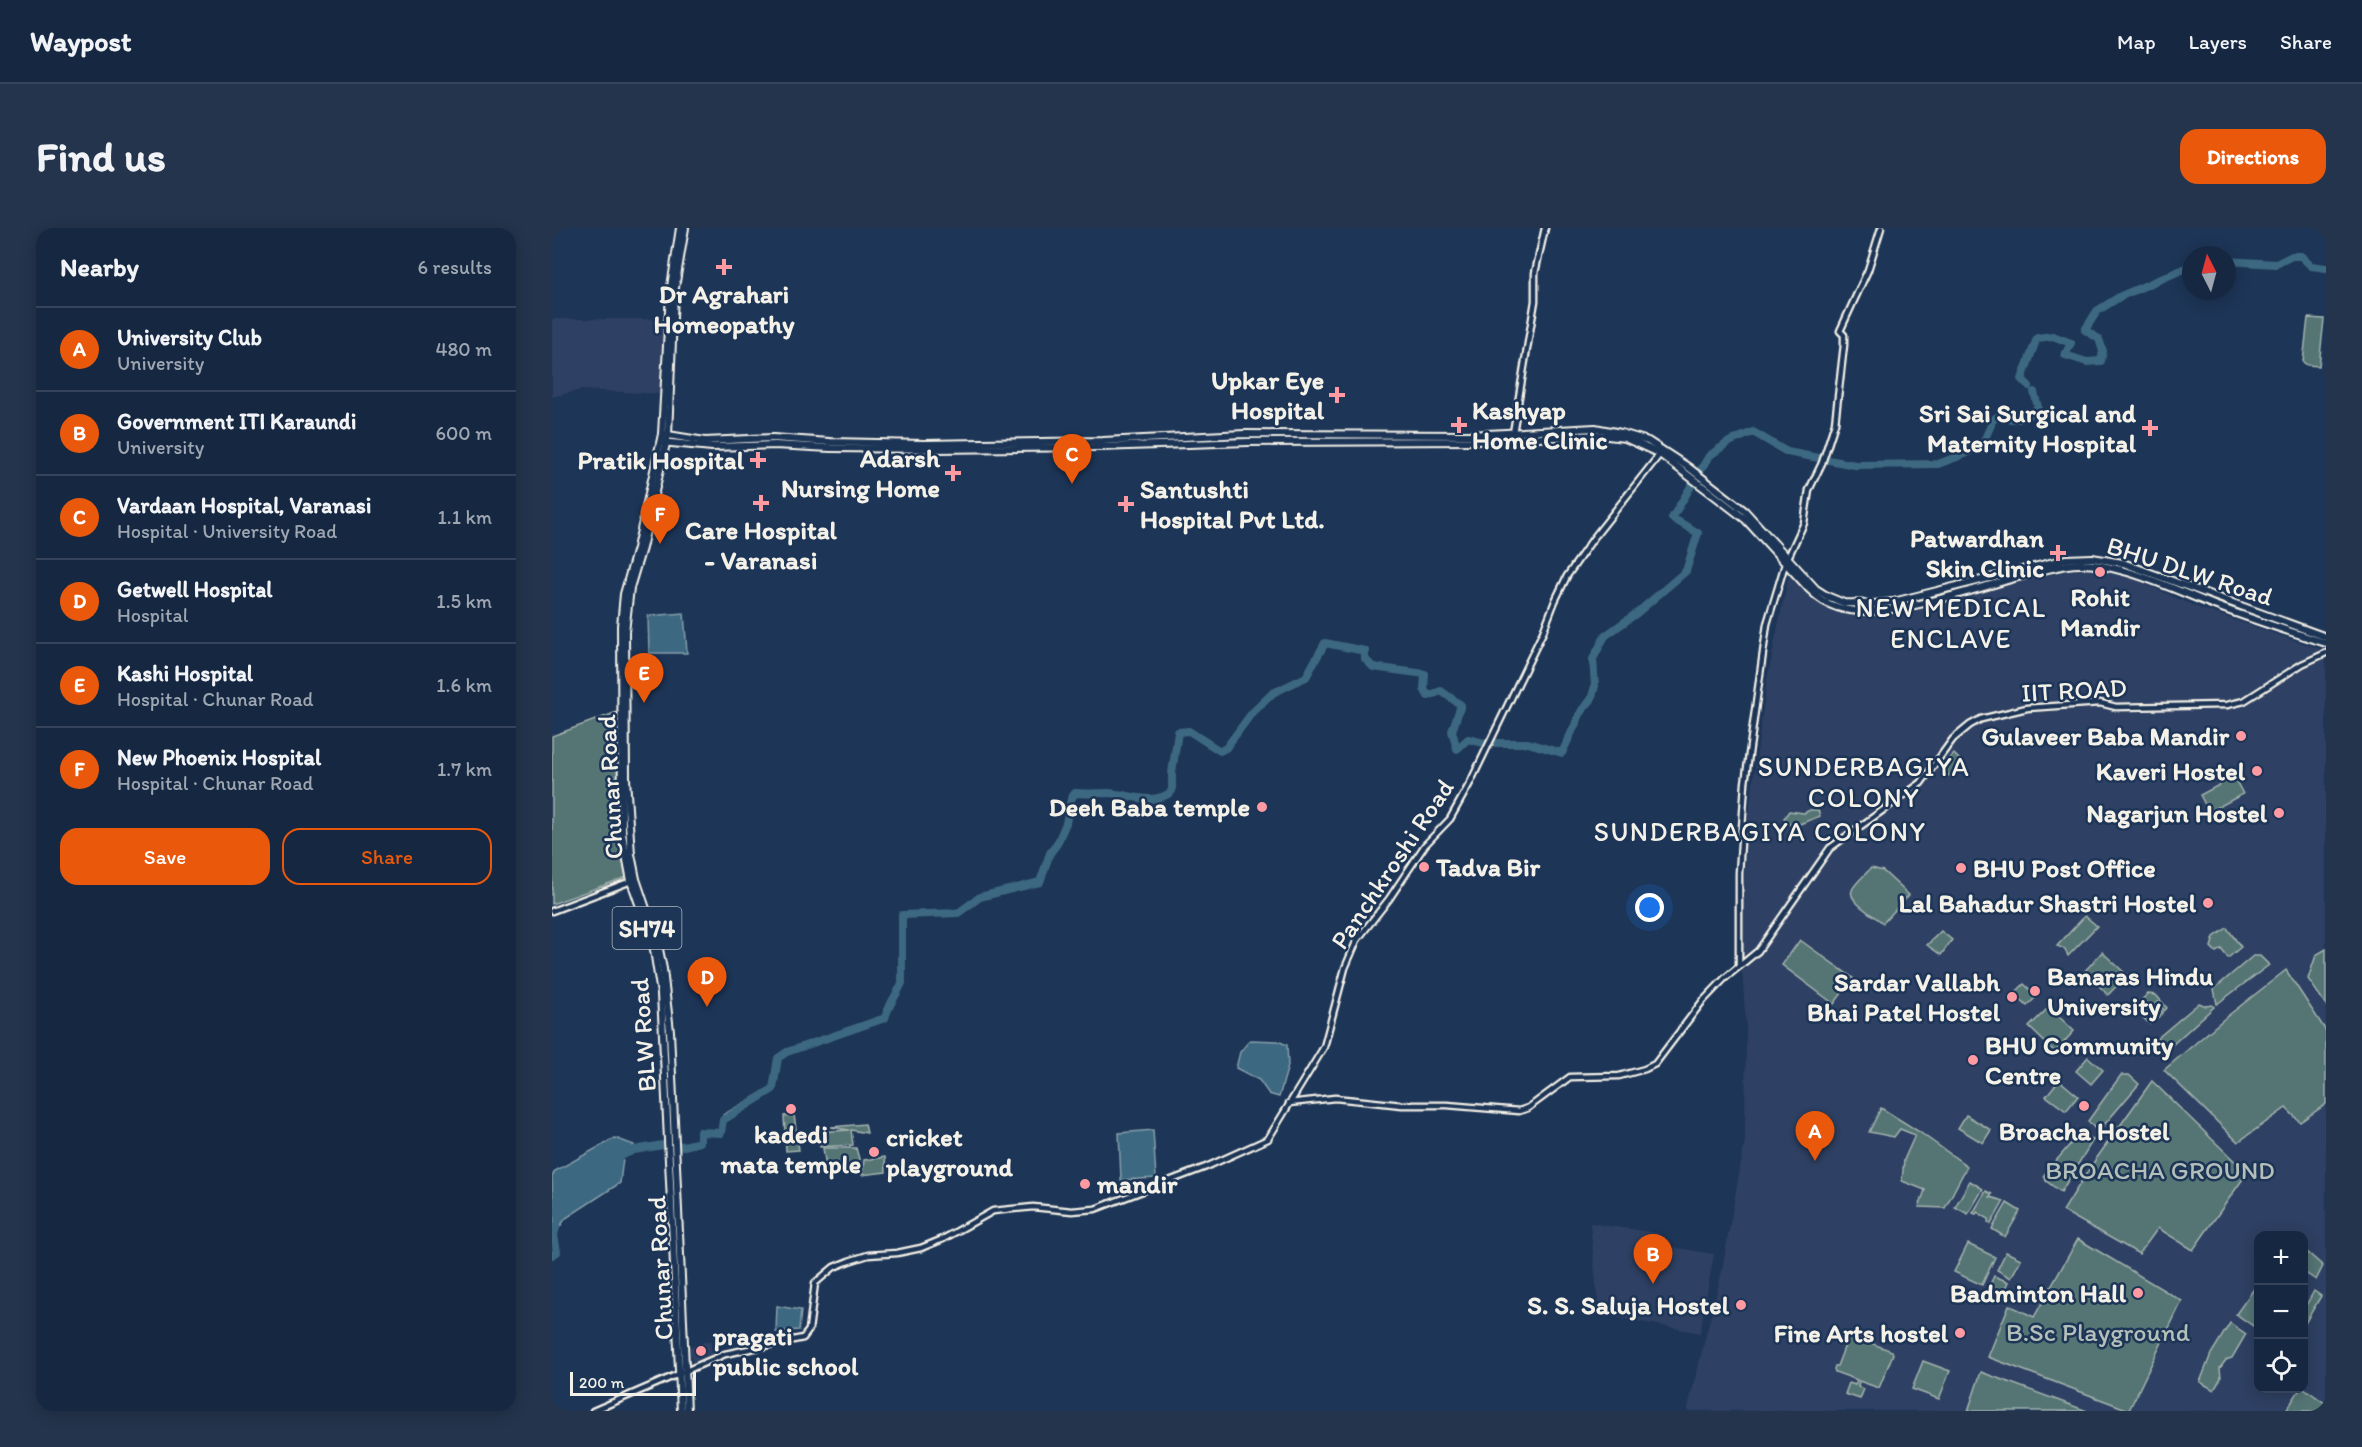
<!DOCTYPE html>
<html lang="en">
<head>
<meta charset="utf-8">
<style>
  body { margin:0; font-family:Itim,sans-serif; background:#23344c; color:#f1f3f6 }
  .controls { position:absolute; right:18px; bottom:18px; display:grid; overflow:hidden; border-radius:12px; box-shadow:0 3px 15px #0003 }
  .controls button { width:54px; height:54px; display:grid; place-items:center; padding:0; border:0; border-bottom:2px solid #35445a; background:#162841; color:#f1f3f6; font:30px sans-serif }
  .compass { position:absolute; left:1630px; top:18px; width:54px; height:54px; border-radius:50%; background:#162841; box-shadow:0 3px 15px #0003; rotate:354deg }
  .scale { position:absolute; left:18px; bottom:15px; width:126px; box-sizing:border-box; padding-left:6px; border:3px solid #f4f1e8; border-top:0; font-size:16px; line-height:21px; white-space:nowrap; color:#f4f1e8; -webkit-text-stroke:4px #1d3557; paint-order:stroke }
  .you { position:absolute; left:1098px; top:680px; width:21px; height:21px; margin:-15px; border:4px solid #fff; border-radius:50%; background:#1a73e8; box-shadow:0 0 0 9px #1a73e833 }
  .badge { display:grid; place-items:center; width:39px; height:39px; border-radius:50%; background:#ea580c; color:#fff; font-size:20px; font-weight:700 }
  .pin { position:absolute; translate:-50% -50px; filter:drop-shadow(0 2px 3px #0008) }
  .pin::after { content:''; position:absolute; top:32px; width:21px; height:18px; background:inherit; clip-path:polygon(0 0,100% 0,50% 100%) }
  .list { margin:0; padding:0; list-style:none }
  h2 { display:flex; justify-content:space-between; align-items:center; height:78px; margin:0; padding:0 24px; font-size:26px }
  h2 small { font-size:20px; font-weight:400; color:#9ea6b1 }
  .list li { display:grid; grid-template-columns:39px 1fr auto; gap:18px; align-items:center; box-sizing:border-box; height:84px; padding:0 24px; border-top:2px solid #35445a }
  .list b { display:block; font-size:22px; white-space:nowrap }
  .list p { margin:0; font-size:20px; white-space:nowrap; color:#9ea6b1 }
  .list em { font-size:20px; font-style:normal; color:#9ea6b1 }
  .actions { display:flex; gap:12px; padding:18px 24px }
  .actions a { flex:1; padding:14px 0; border:2px solid #ea580c; border-radius:18px; text-align:center; font-size:21px; color:#ea580c }
  .actions .main { background:#ea580c; color:#fff }
  .icon { flex:none; width:33px; height:33px; fill:none; stroke:currentColor; stroke-width:2; stroke-linecap:round; stroke-linejoin:round }
  .map { position:relative; flex:none; width:1774px; height:1183px; overflow:hidden; border-radius:18px }
  header { display:flex; align-items:center; gap:36px; box-sizing:border-box; height:84px; padding:0 30px; background:#162841; border-bottom:2px solid #35445a }
  header strong { font-size:28px }
  nav { display:flex; gap:33px; margin-inline-start:auto; font-size:21px }
  .intro { display:flex; align-items:center; justify-content:space-between; box-sizing:border-box; height:144px; padding:0 36px }
  h1 { margin:0; font-size:42px }
  .button { padding:15px 27px; border-radius:18px; background:#ea580c; color:#fff; font-size:21px; font-weight:700 }
  main { display:flex; gap:36px; padding:0 36px }
  aside { flex:1; background:#162841; border-radius:18px; box-shadow:0 3px 15px #0003 }
  .map>svg:first-child { display:block }
  .built { fill:#2e4164; fill-rule:evenodd }
  .green { fill:#557574; stroke:#a4b3ae; stroke-width:1.5 }
  .water { fill:#3c6881; stroke:#869faa; stroke-width:1.5 }
  .lines { fill:none; stroke-linecap:round; stroke-linejoin:round }
  .stream { stroke:#869faa; stroke-width:1.5 }
  .river { stroke:#3c6881; stroke-width:8 }
  .tertiary-casing { stroke:#f4f1e8; stroke-width:9 }
  .primary-casing { stroke:#f4f1e8; stroke-width:10 }
  .tertiary { stroke:#1d3557; stroke-width:4.5 }
  .primary { stroke:#1d3557; stroke-width:6 }
  .poi-dot { fill:#ff9aa2; stroke:#1d3557; stroke-width:2 }
  .labels { text-anchor:middle; dominant-baseline:central; stroke-width:5; stroke-linejoin:round; paint-order:stroke }
  .shield { fill:#1d3557; stroke:#b4b9bc; stroke-width:1.5 }
  .shield-label { font-size:24px; font-weight:bold; fill:#f4f1e8 }
  .poi-label { font-size:26px; font-weight:bold; fill:#f4f1e8; stroke:#1d3557; text-anchor:end }
  .street-label { font-size:26px; fill:#f4f1e8; stroke:#1d3557 }
  .park-label { font-size:26px; fill:#b4bfba; stroke:#1d3557 }
  .neighbourhood-label { font-size:27px; letter-spacing:1.5px; fill:#f4f1e8; stroke:#1d3557 }
</style>
</head>
<body>
<header>
<strong>Waypost</strong>
<nav><a>Map</a><a>Layers</a><a>Share</a></nav>
</header>
<div class="intro"><h1>Find us</h1><a class="button">Directions</a></div>
<main>
<aside>
<h2>Nearby<small>6 results</small></h2>
<ul class="list">
<li><span class="badge">A</span><div><b>University Club</b><p>University</p></div><em>480 m</em></li>
<li><span class="badge">B</span><div><b>Government ITI Karaundi</b><p>University</p></div><em>600 m</em></li>
<li><span class="badge">C</span><div><b>Vardaan Hospital, Varanasi</b><p>Hospital · University Road</p></div><em>1.1 km</em></li>
<li><span class="badge">D</span><div><b>Getwell Hospital</b><p>Hospital</p></div><em>1.5 km</em></li>
<li><span class="badge">E</span><div><b>Kashi Hospital</b><p>Hospital · Chunar Road</p></div><em>1.6 km</em></li>
<li><span class="badge">F</span><div><b>New Phoenix Hospital</b><p>Hospital · Chunar Road</p></div><em>1.7 km</em></li>
</ul>
<div class="actions"><a class="main">Save</a><a>Share</a></div>
</aside>
<div class="map">
<svg width="1774" height="1183" viewBox="0 0 1774 1183">
  <rect width="100%" height="100%" fill="#1d3557"/>
  <filter id="ink" filterUnits="userSpaceOnUse"><feTurbulence type="fractalNoise" baseFrequency=".0167" numOctaves="2"/><feDisplacementMap in="SourceGraphic" scale="12" xChannelSelector="R" yChannelSelector="G"/><feConvolveMatrix kernelMatrix="1 2 1 2 8 2 1 2 1" color-interpolation-filters="sRGB"/></filter>
  <g filter="url(#ink)">
    <g class="built">
      <polygon points="0,91 113,91 110,166 29,162 0,169"/>
      <path d="M1540 340 1560 341 1647 380 1774 423V1183H1135L1169 1047 1193 912 1194 798 1189 728 1195 598 1215 451 1237 345 1260 371 1278 381 1297 386 1316 387 1354 381 1513 343ZM1706 1008H1752V1160H1706Z"/>
      <polygon points="1038,995 1105,1005 1117,1012 1120,1019 1162,1026 1148,1105 1047,1086"/>
      <polygon points="158,1112 161,1127 140,1134 137,1119"/>
    </g>
    <g class="green">
      <polygon points="1756,90 1772,91 1767,138 1755,137 1751,134"/>
      <polygon points="65,484 69,591 75,649 0,676 0,508"/>
      <polygon points="1402,526 1411,535 1397,548 1389,540"/>
      <polygon points="1682,549 1691,566 1657,584 1648,567"/>
      <polygon points="1258,582 1266,582 1268,588 1240,599 1232,590 1237,583 1252,585"/>
      <path d="M1319 640 1331 643 1357 667 1331 695C1324 689 1295 673 1300 662 1303 655 1313 647 1319 640Z"/>
      <polygon points="1533,688 1545,698 1516,728 1513,721 1505,718"/>
      <polygon points="1675,700 1689,719 1676,730 1669,721 1664,724 1659,719 1662,709"/>
      <polygon points="1389,703 1400,712 1389,727 1375,717"/>
      <polygon points="1248,712 1301,750 1282,776 1230,737"/>
      <polygon points="1774,721 1774,777 1756,751 1764,727"/>
      <polygon points="1550,724 1575,747 1556,767 1547,758 1549,755 1544,751 1542,753 1532,744"/>
      <polygon points="1701,728 1708,728 1717,737 1665,776 1662,761"/>
      <polygon points="1734,742 1774,803 1774,876 1748,894 1734,880 1686,914 1612,842 1673,790"/>
      <polygon points="1472,756 1485,768 1475,778 1462,766"/>
      <polygon points="1596,766 1604,767 1615,780 1612,783 1606,774 1603,776 1611,785 1598,796 1580,780"/>
      <polygon points="1647,775 1654,778 1660,777 1662,779 1609,827 1604,823 1602,813"/>
      <polygon points="1497,779 1522,803 1503,824 1477,799"/>
      <polygon points="1536,829 1551,842 1539,856 1524,843"/>
      <polygon points="1569,847 1577,847 1587,856 1546,904 1536,893"/>
      <polygon points="1507,852 1526,868 1514,883 1494,868"/>
      <polygon points="1600,853 1695,945 1641,1022 1606,1000 1587,1026 1511,983 1539,938"/>
      <polygon points="1329,880 1366,903 1415,938 1393,980 1367,979 1373,962 1350,953 1352,932 1363,907 1348,901 1342,909 1317,904"/>
      <polygon points="242,887 247,922 234,923 232,888"/>
      <polygon points="1414,887 1439,902 1431,915 1406,900"/>
      <polygon points="313,896 315,905 299,902 301,917 268,919 267,904 297,902 279,899"/>
      <polygon points="1526,907 1541,912 1509,964 1494,953 1492,947"/>
      <polygon points="271,920 304,920 309,938 274,939"/>
      <polygon points="333,929 334,944 310,947 312,932"/>
      <polygon points="1418,953 1431,961 1416,986 1403,979"/>
      <polygon points="1434,963 1440,966 1438,969 1452,973 1439,996 1436,994 1437,991 1425,984 1424,986 1421,985"/>
      <polygon points="1455,975 1468,983 1453,1009 1440,1001"/>
      <polygon points="1526,1011 1630,1073 1577,1182 1436,1129 1457,1077 1482,1089"/>
      <polygon points="1416,1016 1443,1029 1430,1057 1402,1044"/>
      <polygon points="1754,1023 1771,1038 1764,1052 1752,1044 1752,1027"/>
      <polygon points="1454,1024 1469,1031 1459,1050 1445,1042"/>
      <polygon points="1442,1048 1457,1054 1448,1074 1433,1067"/>
      <polygon points="1706,1055 1706,1090 1701,1098 1684,1086"/>
      <polygon points="1762,1063 1769,1068 1752,1097 1752,1081"/>
      <polygon points="1678,1095 1694,1106 1680,1130 1674,1132 1668,1140 1669,1150 1662,1162 1648,1154 1659,1126"/>
      <polygon points="1297,1107 1340,1123 1341,1126 1327,1160 1307,1153 1306,1159 1312,1161 1308,1171 1293,1166 1297,1155 1303,1157 1305,1152 1283,1144 1282,1141 1283,1138 1285,1138 1295,1112 1294,1108"/>
      <polygon points="1371,1133 1398,1143 1387,1171 1360,1161"/>
      <polygon points="1429,1144 1535,1183 1416,1183"/>
      <polygon points="1752,1160 1774,1176 1769,1183 1734,1183 1748,1161"/>
    </g>
    <g class="water">
      <polygon points="132,385 135,425 97,425 96,388"/>
      <polygon points="698,812 726,813 735,817 736,838 727,869 717,866 707,852 684,840 688,824"/>
      <polygon points="601,902 604,950 569,952 567,905"/>
      <polygon points="63,910 82,917 71,930 68,955 14,990 2,1007 0,949 3,943"/>
      <polygon points="225,1078 249,1082 247,1102 224,1104"/>
    </g>
    <g class="lines">
      <g class="stream">
        <polyline points="220,855 226,827"/>
        <polyline points="171,887 216,861"/>
      </g>
      <g class="river">
        <polyline points="1675,33 1724,36 1740,28 1749,28 1759,38 1774,40"/>
        <polyline points="1477,158 1470,151 1485,110 1501,108 1519,115 1513,127 1535,134 1549,133 1551,123 1547,111 1533,102 1545,83 1569,68 1639,38"/>
        <path d="M1441 192 1445 189C1466 191 1470 196 1486 179L1482 164"/>
        <path d="M124 917 132 918 148 914V904L169 905 171 892 221 861 226 830 235 824 333 790C338 773 344 769 350 755V687L406 685 428 669 488 654 498 625 505 616 514 595 519 571 523 565C534 566 545 565 556 565 578 566 602 579 620 563V545L626 504 637 503 668 523 674 520 699 486 721 465 754 449 773 415 813 423V431L821 439 873 446 872 461 876 468 889 463 909 477 900 503 905 521 916 511 932 515H976L1010 525 1030 482 1039 472 1043 458 1041 431 1053 408 1085 385 1134 343 1146 305 1120 290 1157 228 1177 214 1201 204 1235 224 1303 237 1386 236 1413 226 1431 215 1439 197"/>
        <polyline points="65,930 82,922 111,917"/>
        <polyline points="0,1027 5,1024 2,1007 4,999"/>
      </g>
      <g class="tertiary-casing">
        <g id="tertiary">
          <polyline points="960,211 983,73 983,45 993,0"/>
          <polyline points="0,683 82,652"/>
          <polyline points="1187,738 1187,645 1193,555 1215,396 1233,336 1252,295 1257,262 1270,235 1283,195 1292,117 1292,107 1288,103 1316,42 1329,0"/>
          <polyline points="737,875 783,870 850,877 895,877 967,883 976,880 1018,849 1067,848 1093,841 1103,836 1150,774 1173,750 1206,723 1278,620 1369,555 1401,511 1418,497 1429,491 1475,480 1548,475 1564,479 1675,477 1692,473 1750,436 1774,425"/>
          <polyline points="41,1183 173,1126 251,1110 257,1102 263,1055 282,1039 297,1033 316,1027 345,1025 369,1020 391,1011 441,983 481,979 520,983 543,981 654,939 716,911 772,819 793,740 805,712 837,671 873,617 898,591 918,555 991,404 1003,373 1015,348 1040,312 1108,226"/>
        </g>
      </g>
      <g class="primary-casing">
        <g id="primary">
          <polyline points="128,0 118,65 110,206 85,320 72,366 69,398 70,606 79,653 101,716 109,766 129,1183"/>
          <polyline points="133,0 122,66 116,207 90,320 78,360 73,404 74,550 79,626 84,651 106,716 111,741 118,803 135,1183"/>
          <polyline points="110,206 153,213 221,210 278,214 372,216 551,213 692,206 917,207 1043,200 1069,205 1096,213 1136,239 1193,283 1264,361 1275,368 1292,375 1322,376 1341,374 1514,331 1540,330 1571,335 1774,409"/>
          <path d="M109 214 160 219 223 217 278 220 384 221 547 219 696 214 924 213 1047 207 1073 210 1108 226 1193 291 1258 362C1266 370 1274 376 1285 379 1338 398 1457 346 1515 337 1559 330 1621 361 1662 377 1699 391 1736 403 1774 415"/>
        </g>
      </g>
      <use href="#tertiary" class="tertiary"/>
      <use href="#primary" class="primary"/>
    </g>
  </g>
  <g class="poi-dot">
    <path d="M169 30h6v6h6v6h-6v6h-6v-6h-6v-6h6z"/>
    <path d="M782 158h6v6h6v6h-6v6h-6v-6h-6v-6h6z"/>
    <path d="M904 188h6v6h6v6h-6v6h-6v-6h-6v-6h6z"/>
    <path d="M1595 191h6v6h6v6h-6v6h-6v-6h-6v-6h6z"/>
    <path d="M203 223h6v6h6v6h-6v6h-6v-6h-6v-6h6z"/>
    <path d="M398 236h6v6h6v6h-6v6h-6v-6h-6v-6h6z"/>
    <path d="M206 266h6v6h6v6h-6v6h-6v-6h-6v-6h6z"/>
    <path d="M571 267h6v6h6v6h-6v6h-6v-6h-6v-6h6z"/>
    <path d="M1503 316h6v6h6v6h-6v6h-6v-6h-6v-6h6z"/>
    <circle cx="1548" cy="344" r="6"/>
    <circle cx="1689" cy="508" r="6"/>
    <circle cx="1705" cy="543" r="6"/>
    <circle cx="710" cy="579" r="6"/>
    <circle cx="1727" cy="585" r="6"/>
    <circle cx="872" cy="639" r="6"/>
    <circle cx="1409" cy="640" r="6"/>
    <circle cx="1656" cy="675" r="6"/>
    <circle cx="1483" cy="763" r="6"/>
    <circle cx="1460" cy="769" r="6"/>
    <circle cx="1421" cy="832" r="6"/>
    <circle cx="1532" cy="878" r="6"/>
    <circle cx="239" cy="881" r="6"/>
    <circle cx="322" cy="924" r="6"/>
    <circle cx="533" cy="956" r="6"/>
    <circle cx="1586" cy="1065" r="6"/>
    <circle cx="1189" cy="1077" r="6"/>
    <circle cx="1408" cy="1105" r="6"/>
    <circle cx="149" cy="1123" r="6"/>
  </g>
  <g class="labels">
    <rect class="shield" x="60.5" y="679" width="69" height="42" rx="4.5"/>
    <g class="shield-label">
      <text x="95" y="700">SH74</text>
    </g>
    <g class="poi-label">
      <text x="172" y="66" text-anchor="middle">Dr Agrahari<tspan x="172" dy="30">Homeopathy</tspan></text>
      <text x="772" y="152">Upkar Eye<tspan x="772" dy="30">Hospital</tspan></text>
      <text x="920" y="182" text-anchor="start">Kashyap<tspan x="920" dy="30">Home Clinic</tspan></text>
      <text x="1584" y="185">Sri Sai Surgical and<tspan x="1584" dy="30">Maternity Hospital</tspan></text>
      <text x="388" y="230">Adarsh<tspan x="388" dy="30">Nursing Home</tspan></text>
      <text x="192" y="232">Pratik Hospital</text>
      <text x="588" y="261" text-anchor="start">Santushti<tspan x="588" dy="30">Hospital Pvt Ltd.</tspan></text>
      <text x="209" y="302" text-anchor="middle">Care Hospital<tspan x="209" dy="30">- Varanasi</tspan></text>
      <text x="1492" y="310">Patwardhan<tspan x="1492" dy="30">Skin Clinic</tspan></text>
      <text x="1548" y="369" text-anchor="middle">Rohit<tspan x="1548" dy="30">Mandir</tspan></text>
      <text x="1677" y="508">Gulaveer Baba Mandir</text>
      <text x="1693" y="543">Kaveri Hostel</text>
      <text x="698" y="579">Deeh Baba temple</text>
      <text x="1715" y="585">Nagarjun Hostel</text>
      <text x="884" y="639" text-anchor="start">Tadva Bir</text>
      <text x="1421" y="640" text-anchor="start">BHU Post Office</text>
      <text x="1644" y="675">Lal Bahadur Shastri Hostel</text>
      <text x="1495" y="748" text-anchor="start">Banaras Hindu<tspan x="1495" dy="30">University</tspan></text>
      <text x="1448" y="754">Sardar Vallabh<tspan x="1448" dy="30">Bhai Patel Hostel</tspan></text>
      <text x="1433" y="817" text-anchor="start">BHU Community<tspan x="1433" dy="30">Centre</tspan></text>
      <text x="1532" y="903" text-anchor="middle">Broacha Hostel</text>
      <text x="239" y="906" text-anchor="middle">kadedi<tspan x="239" dy="30">mata temple</tspan></text>
      <text x="334" y="909" text-anchor="start">cricket<tspan x="334" dy="30">playground</tspan></text>
      <text x="545" y="956" text-anchor="start">mandir</text>
      <text x="1574" y="1065">Badminton Hall</text>
      <text x="1177" y="1077">S. S. Saluja Hostel</text>
      <text x="1396" y="1105">Fine Arts hostel</text>
      <text x="161" y="1108" text-anchor="start">pragati<tspan x="161" dy="30">public school</tspan></text>
    </g>
    <g class="street-label">
      <text transform="translate(1638 343) rotate(18)">BHU DLW Road</text>
      <text transform="translate(1522 462) rotate(-3)">IIT ROAD</text>
      <text transform="translate(58 559) rotate(-93)">Chunar Road</text>
      <text transform="translate(840 636) rotate(-56)">Panchkroshi Road</text>
      <text transform="translate(91 807) rotate(-94)">BLW Road</text>
      <text transform="translate(108 1040) rotate(-93)">Chunar Road</text>
    </g>
    <g class="park-label">
      <text x="1608" y="942">BROACHA GROUND</text>
      <text x="1546" y="1104">B.Sc Playground</text>
    </g>
    <g class="neighbourhood-label">
      <text x="1399" y="379">NEW MEDICAL<tspan x="1399" dy="31">ENCLAVE</tspan></text>
      <text x="1312" y="538">SUNDERBAGIYA<tspan x="1312" dy="31">COLONY</tspan></text>
      <text x="1208" y="603">SUNDERBAGIYA COLONY</text>
    </g>
  </g>
</svg>
<div class="controls">
<button>+</button>
<button>−</button>
<button><svg class="icon" aria-label="locate" viewBox="0 0 24 24"><circle cx="12" cy="12" r="6"/><path d="M12 2v4M12 18v4M2 12h4M18 12h4"/></svg></button>
</div>
<svg class="compass" viewBox="-18 -18 36 36"><path d="M0-13l5 13h-10z" fill="#e53935"/><path d="M0 13l5-13h-10z" fill="#9ea6b1"/></svg>
<div class="scale">200 m</div>
<div class="you"></div>
<div class="pin badge" style="left:1263px;top:933px">A</div>
<div class="pin badge" style="left:1101px;top:1056px">B</div>
<div class="pin badge" style="left:520px;top:256px">C</div>
<div class="pin badge" style="left:155px;top:779px">D</div>
<div class="pin badge" style="left:92px;top:475px">E</div>
<div class="pin badge" style="left:108px;top:316px">F</div>
</div>
</main>
</body>
</html>
